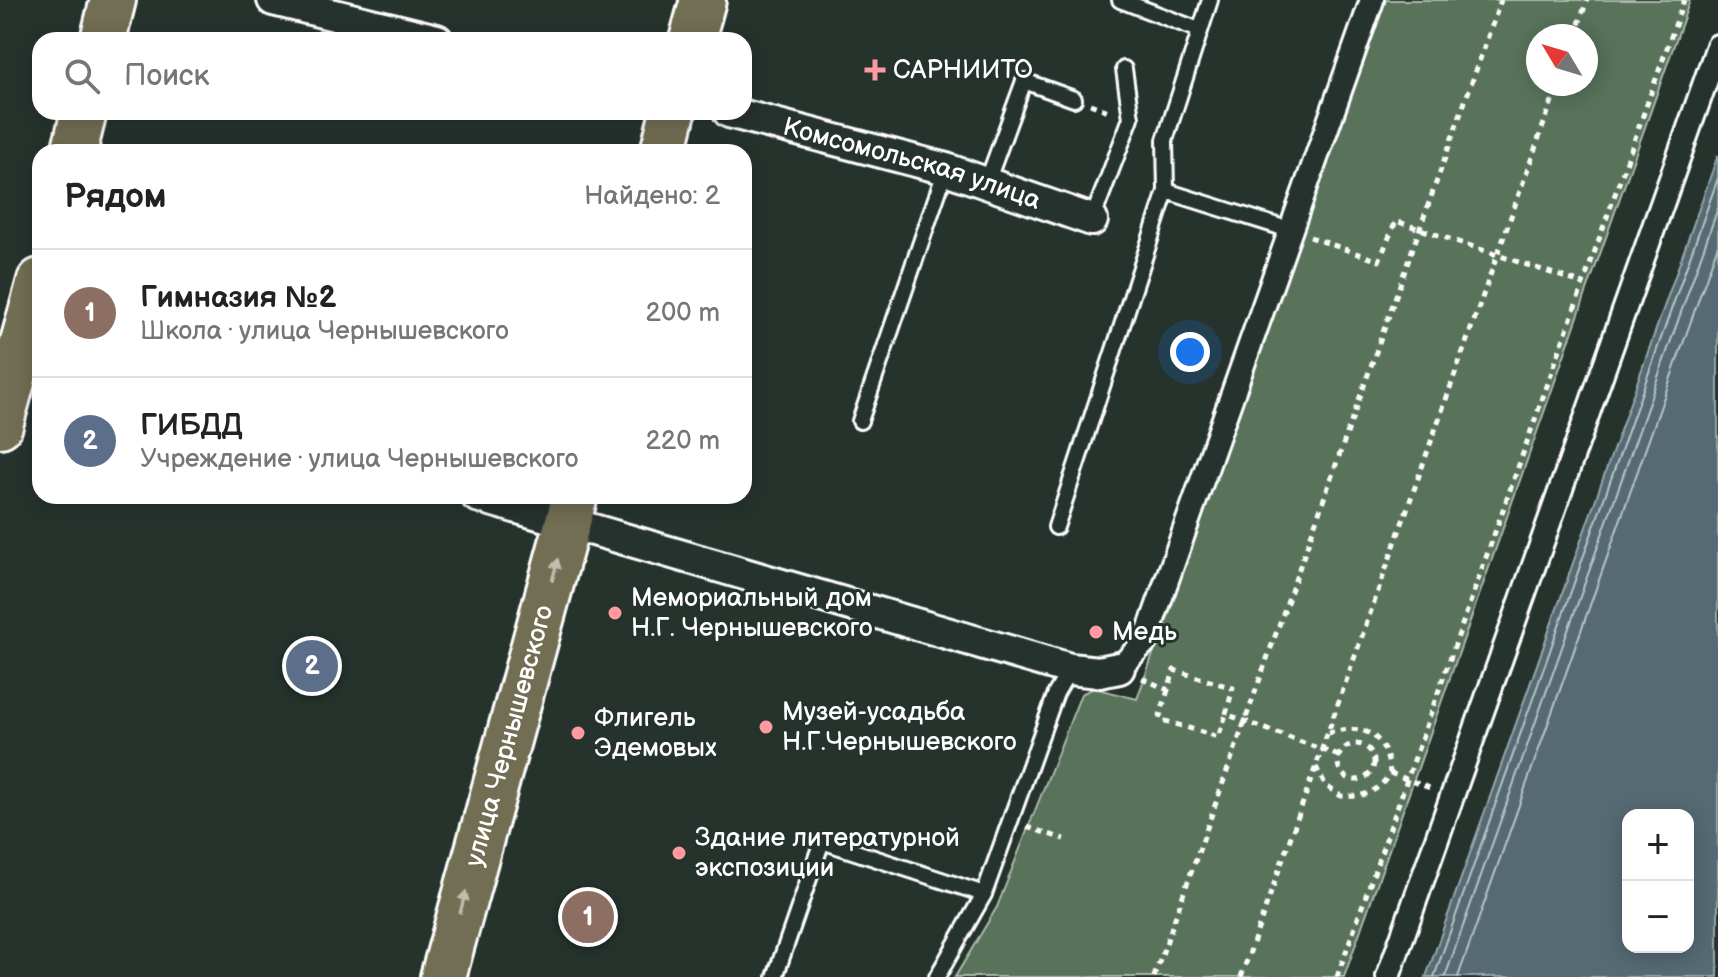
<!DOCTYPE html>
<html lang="ru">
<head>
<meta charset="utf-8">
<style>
  body { margin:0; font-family:"Balsamiq Sans",sans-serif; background:#f6f6f6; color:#222 }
  .controls { position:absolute; right:24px; bottom:24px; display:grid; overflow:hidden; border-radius:16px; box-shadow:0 4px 20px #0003 }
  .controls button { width:72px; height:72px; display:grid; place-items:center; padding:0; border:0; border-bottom:2px solid #e0e0e0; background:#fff; color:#222; font:40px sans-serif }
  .compass { position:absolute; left:1526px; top:24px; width:72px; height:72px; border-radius:50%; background:#fff; box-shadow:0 4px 20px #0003; rotate:308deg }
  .you { position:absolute; left:1190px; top:352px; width:28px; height:28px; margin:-20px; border:6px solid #fff; border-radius:50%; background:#1a73e8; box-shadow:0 0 0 12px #1a73e833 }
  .badge { display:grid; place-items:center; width:52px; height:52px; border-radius:50%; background:#85585c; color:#fff; font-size:26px; font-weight:700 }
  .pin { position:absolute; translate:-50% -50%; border:4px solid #fff; box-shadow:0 2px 8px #0006 }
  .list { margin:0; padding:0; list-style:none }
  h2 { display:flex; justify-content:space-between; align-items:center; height:104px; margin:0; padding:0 32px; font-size:34px }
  h2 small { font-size:26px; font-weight:400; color:#767676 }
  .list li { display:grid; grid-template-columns:52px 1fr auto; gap:24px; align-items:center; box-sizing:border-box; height:128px; padding:0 32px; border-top:2px solid #e0e0e0 }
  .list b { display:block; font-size:30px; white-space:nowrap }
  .list p { margin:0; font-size:26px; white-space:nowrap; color:#767676 }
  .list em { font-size:26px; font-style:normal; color:#767676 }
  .icon { flex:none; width:44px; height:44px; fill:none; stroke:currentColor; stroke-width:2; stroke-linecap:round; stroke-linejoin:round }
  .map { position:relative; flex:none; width:1718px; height:977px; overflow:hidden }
  .search { position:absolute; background:#fff; box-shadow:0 4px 20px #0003; left:32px; top:32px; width:720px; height:88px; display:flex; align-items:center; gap:20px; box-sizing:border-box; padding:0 28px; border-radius:24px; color:#767676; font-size:30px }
  .panel { position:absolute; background:#fff; box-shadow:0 4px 20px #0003; left:32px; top:144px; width:720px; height:360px; border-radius:24px }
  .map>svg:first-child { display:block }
  .green { fill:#58735a; stroke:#acb9ac; stroke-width:2; fill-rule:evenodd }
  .water { fill:#556b73; stroke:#99a6ab; stroke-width:2; fill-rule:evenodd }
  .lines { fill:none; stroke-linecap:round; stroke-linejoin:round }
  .shore { stroke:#bbc4c7; stroke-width:2 }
  .service-casing { stroke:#fff; stroke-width:20 }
  .pedestrian-casing { stroke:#fff; stroke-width:28 }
  .minor-casing { stroke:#fff; stroke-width:36 }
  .primary-casing { stroke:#fff; stroke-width:50 }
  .path { stroke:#fff; stroke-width:5; stroke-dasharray:6 6; stroke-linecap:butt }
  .service { stroke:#26332d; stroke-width:14 }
  .pedestrian { stroke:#26332d; stroke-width:22 }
  .minor { stroke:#26332d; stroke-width:30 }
  .primary { stroke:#726e52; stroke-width:44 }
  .oneway { fill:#c0beb1 }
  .poi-dot { fill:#ff9aa2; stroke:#26332d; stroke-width:3 }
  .labels { text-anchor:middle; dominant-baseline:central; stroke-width:6; stroke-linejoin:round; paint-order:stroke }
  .poi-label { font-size:26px; fill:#fff; stroke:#26332d; text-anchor:start }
  .street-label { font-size:26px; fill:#fff; stroke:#26332d }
</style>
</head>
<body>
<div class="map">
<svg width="1718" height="977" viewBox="0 0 1718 977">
  <rect width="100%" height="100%" fill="#26332d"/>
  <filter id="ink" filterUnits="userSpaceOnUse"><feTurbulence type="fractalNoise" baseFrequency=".0125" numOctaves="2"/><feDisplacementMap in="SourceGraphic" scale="16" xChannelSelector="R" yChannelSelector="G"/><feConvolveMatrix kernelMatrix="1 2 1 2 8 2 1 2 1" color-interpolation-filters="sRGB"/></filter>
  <g filter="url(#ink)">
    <path class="green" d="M1386 0H1690L1344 977H955L997 907 1081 694 1094 688 1137 699ZM1586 36V84H1538V36Z"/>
    <path class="water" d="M1718 155V977H1426ZM1628 815H1688V947H1628Z"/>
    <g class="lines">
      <g class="shore">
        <polyline points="1434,977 1718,178"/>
        <polyline points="1445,977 1718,208"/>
        <polyline points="1458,977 1718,245"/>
      </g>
      <g class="service-casing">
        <g id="service">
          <polyline points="1120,0 1199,30"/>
          <polyline points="987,182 1024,81 1074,99"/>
          <polyline points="1166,191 1290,230"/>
          <polyline points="1092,220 1131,118 1124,69"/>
          <polyline points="860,421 946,169"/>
          <polyline points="1056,527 1166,191 1165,140 1210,0"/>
          <polyline points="775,977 822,841 984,894"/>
          <polyline points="937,977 984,894 1056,693 1070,669"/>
        </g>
      </g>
      <g class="pedestrian-casing">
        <g id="pedestrian">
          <polyline points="1119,668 1145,642 1372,0"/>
          <polyline points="1388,977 1718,46"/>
        </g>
      </g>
      <g class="minor-casing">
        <g id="minor">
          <polyline points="273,0 437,40"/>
          <path id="s1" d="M729 112 946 169 1092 220"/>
          <polyline points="477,496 1070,669 1099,672 1119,668"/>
        </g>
      </g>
      <g class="primary-casing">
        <g id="primary">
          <polyline points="103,40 113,0"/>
          <polyline points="692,40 703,0"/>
          <polyline points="74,152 84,112"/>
          <polyline points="663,152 673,112"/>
          <polyline points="0,425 40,281"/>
          <path id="s2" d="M443 977 575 496"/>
        </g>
      </g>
      <g class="path">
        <polyline points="1575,36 1587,0"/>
        <polyline points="1090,104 1111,112"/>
        <polyline points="1310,237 1379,261 1396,221 1584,284"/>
        <polyline points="1142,678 1168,690 1174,670 1233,688 1226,714 1339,756"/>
        <polyline points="1168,690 1159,719 1218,737 1226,715"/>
        <circle cx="1356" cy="762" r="18"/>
        <path d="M1316 767 1326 786 1341 796C1363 798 1379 792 1390 773 1386 735 1365 722 1329 733"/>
        <polyline points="1390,773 1430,788"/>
        <polyline points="1027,827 1064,839"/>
        <polyline points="1154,977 1501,0"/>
        <polyline points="1241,977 1558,84"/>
        <polyline points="1337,977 1684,0"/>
      </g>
      <use href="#service" class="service"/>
      <use href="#pedestrian" class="pedestrian"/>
      <use href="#minor" class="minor"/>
      <use href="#primary" class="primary"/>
    </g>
    <defs><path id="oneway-solid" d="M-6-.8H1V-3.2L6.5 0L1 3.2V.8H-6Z" transform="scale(2)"/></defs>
    <g class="oneway">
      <use href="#oneway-solid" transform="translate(555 570) rotate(-75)"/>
      <use href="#oneway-solid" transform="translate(463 902) rotate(-75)"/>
    </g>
  </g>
  <g class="poi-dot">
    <path d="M871 58h8v8h8v8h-8v8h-8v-8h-8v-8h8z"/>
    <circle cx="615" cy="613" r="8"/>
    <circle cx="1096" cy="632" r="8"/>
    <circle cx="766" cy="727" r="8"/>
    <circle cx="578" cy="733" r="8"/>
    <circle cx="679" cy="853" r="8"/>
  </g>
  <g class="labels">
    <g class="poi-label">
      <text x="893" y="70">САРНИИТО</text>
      <text x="631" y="598">Мемориальный дом<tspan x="631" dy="30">Н.Г. Чернышевского</tspan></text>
      <text x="1112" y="632">Медь</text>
      <text x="782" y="712">Музей-усадьба<tspan x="782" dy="30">Н.Г.Чернышевского</tspan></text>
      <text x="594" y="718">Флигель<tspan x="594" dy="30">Эдемовых</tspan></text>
      <text x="695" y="838">Здание литературной<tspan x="695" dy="30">экспозиции</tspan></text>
    </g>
    <g class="street-label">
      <text stroke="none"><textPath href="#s1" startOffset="190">Комсомольская улица</textPath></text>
      <text stroke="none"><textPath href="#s2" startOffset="250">улица Чернышевского</textPath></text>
    </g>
  </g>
</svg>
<div class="controls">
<button>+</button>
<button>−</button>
</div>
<svg class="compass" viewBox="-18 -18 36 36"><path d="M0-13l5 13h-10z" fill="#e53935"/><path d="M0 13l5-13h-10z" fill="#767676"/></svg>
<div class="you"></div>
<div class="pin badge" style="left:588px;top:917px;background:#8d6e63">1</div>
<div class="pin badge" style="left:312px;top:666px;background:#5c6f8a">2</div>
<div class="search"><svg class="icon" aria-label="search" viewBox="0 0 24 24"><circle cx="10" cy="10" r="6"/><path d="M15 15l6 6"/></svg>Поиск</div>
<section class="panel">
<h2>Рядом<small>Найдено: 2</small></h2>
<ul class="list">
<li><span class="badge" style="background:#8d6e63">1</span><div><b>Гимназия №2</b><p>Школа · улица Чернышевского</p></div><em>200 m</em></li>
<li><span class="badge" style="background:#5c6f8a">2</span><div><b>ГИБДД</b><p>Учреждение · улица Чернышевского</p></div><em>220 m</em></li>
</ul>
</section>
</div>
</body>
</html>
